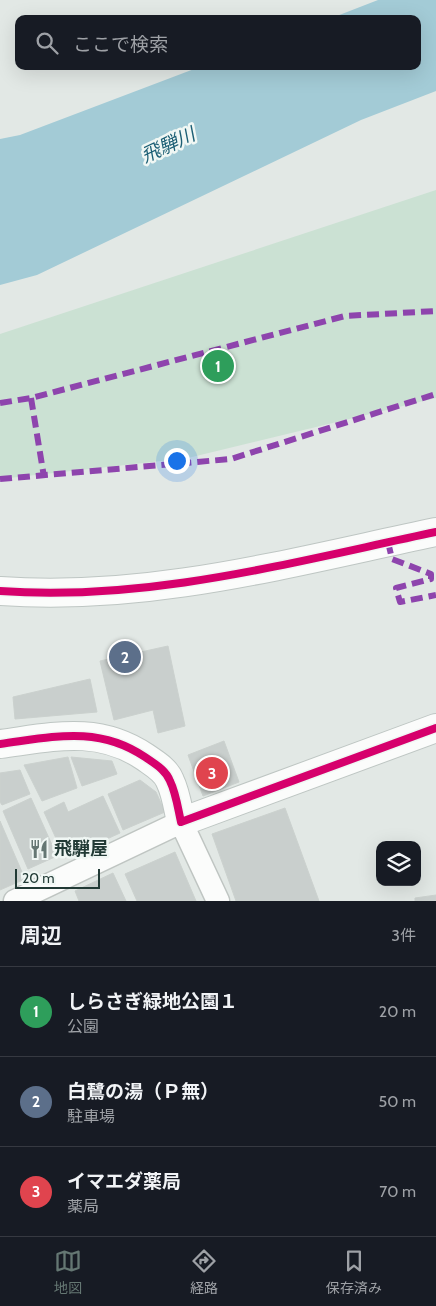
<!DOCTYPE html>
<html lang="ja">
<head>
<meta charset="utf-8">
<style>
  body { margin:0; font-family:Cabin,"Noto Sans JP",sans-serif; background:#20242c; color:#f1f3f6 }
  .controls { position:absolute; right:15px; bottom:15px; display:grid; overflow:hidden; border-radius:10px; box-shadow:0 5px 20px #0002 }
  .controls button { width:45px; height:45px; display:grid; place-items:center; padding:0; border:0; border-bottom:1px solid #363941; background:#171b24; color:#f1f3f6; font:25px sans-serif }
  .scale { position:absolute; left:15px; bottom:12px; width:85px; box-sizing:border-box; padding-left:5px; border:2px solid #213a35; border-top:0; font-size:14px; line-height:18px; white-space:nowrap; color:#213a35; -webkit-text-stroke:4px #f0f7f4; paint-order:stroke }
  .you { position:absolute; left:176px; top:460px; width:18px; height:18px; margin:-12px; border:4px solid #fff; border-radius:50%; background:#1a73e8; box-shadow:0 0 0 8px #1a73e833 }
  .badge { display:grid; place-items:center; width:32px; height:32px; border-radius:50%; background:#657773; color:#fff; font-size:16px; font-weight:700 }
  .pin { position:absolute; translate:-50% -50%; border:2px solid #fff; box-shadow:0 1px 5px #0006 }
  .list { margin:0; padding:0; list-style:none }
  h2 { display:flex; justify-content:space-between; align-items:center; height:65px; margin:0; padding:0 20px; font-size:21px }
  h2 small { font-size:16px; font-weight:400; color:#9ea1a6 }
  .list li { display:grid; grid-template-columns:32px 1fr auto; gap:15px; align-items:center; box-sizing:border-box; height:90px; padding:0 20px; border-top:1px solid #363941 }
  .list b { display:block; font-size:19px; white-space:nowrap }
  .list p { margin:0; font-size:16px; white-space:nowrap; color:#9ea1a6 }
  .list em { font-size:16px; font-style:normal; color:#9ea1a6 }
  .icon { flex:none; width:28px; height:28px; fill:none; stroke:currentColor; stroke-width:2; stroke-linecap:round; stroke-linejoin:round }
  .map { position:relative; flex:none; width:436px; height:901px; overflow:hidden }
  .search { position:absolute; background:#171b24; box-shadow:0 5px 20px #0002; left:15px; right:15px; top:15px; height:55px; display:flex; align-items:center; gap:12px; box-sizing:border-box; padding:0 18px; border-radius:10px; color:#9ea1a6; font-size:19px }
  .sheet { height:335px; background:#171b24 }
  nav { display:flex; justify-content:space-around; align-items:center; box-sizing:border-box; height:70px; border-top:1px solid #363941; background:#171b24; font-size:14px; color:#9ea1a6 }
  nav a { display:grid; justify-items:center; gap:2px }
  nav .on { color:#657773 }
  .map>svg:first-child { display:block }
  .green { fill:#cbe1d3 }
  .water { fill:#a3cbd6 }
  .building { fill:#c9cfcd; stroke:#cbd1ce }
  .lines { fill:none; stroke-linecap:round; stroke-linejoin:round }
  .street-casing { stroke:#bfc5c2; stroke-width:25 }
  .secondary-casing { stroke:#bec6c3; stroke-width:30 }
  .street { stroke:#fbfcfb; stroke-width:22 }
  .secondary { stroke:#fbfcfb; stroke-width:28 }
  .quiet { stroke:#8e44ad; stroke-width:6; stroke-dasharray:12 6; stroke-linecap:butt }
  .cycleway-casing { stroke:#f0f7f4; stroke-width:11 }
  .cycleway { stroke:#d6006c; stroke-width:8 }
  .labels { text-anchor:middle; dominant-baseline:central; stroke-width:5; stroke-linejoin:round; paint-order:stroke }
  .poi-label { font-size:18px; font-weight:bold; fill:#213a35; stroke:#f0f7f4; text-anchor:start }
  .water-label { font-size:19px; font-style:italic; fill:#1c5f75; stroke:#f0f7f4 }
</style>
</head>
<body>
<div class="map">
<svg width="436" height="901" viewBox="0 0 436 901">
  <rect width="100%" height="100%" fill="#e2e8e5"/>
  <polygon class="green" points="436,190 436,398 188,458 0,479 0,334"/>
  <polygon class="water" points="378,0 436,0 436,91 361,120 37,275 0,285 0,139 20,135 202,66 417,66 417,19 329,19"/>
  <g class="building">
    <polygon points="168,646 185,726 158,733 153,710 114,720 100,661"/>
    <polygon points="90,679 97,712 15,719 13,697"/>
    <polygon points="224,741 239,782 203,796 188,755"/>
    <polygon points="68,757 77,788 42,801 24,765"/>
    <polygon points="71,757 112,761 117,774 82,786"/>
    <polygon points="20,770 30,794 2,805 0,802 0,773"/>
    <polygon points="140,780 156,792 165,812 123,830 108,794"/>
    <polygon points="103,796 120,833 65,858 44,812 64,802 68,812"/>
    <polygon points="31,798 57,856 28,869 3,811"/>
    <polygon points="285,808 319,901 236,901 212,834"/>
    <polygon points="0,821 25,879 0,890"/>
    <polygon points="175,852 196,901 137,901 125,874"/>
    <polygon points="113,873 126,901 79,901 75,891"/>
    <polygon points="436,895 436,901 415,901 415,898"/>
  </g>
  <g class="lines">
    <g class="street-casing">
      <polyline id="street" points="15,901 181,822 218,901"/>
    </g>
    <g class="secondary-casing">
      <g id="secondary">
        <path d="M0 591C148 602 292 562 436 532"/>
        <path d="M0 744C53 737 98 725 145 757 155 764 166 770 170 781 176 793 178 809 181 822L436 728"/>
      </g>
    </g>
    <use href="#street" class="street"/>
    <use href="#secondary" class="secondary"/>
    <g class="quiet">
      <polyline points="31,398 44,477"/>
      <polyline points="0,403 31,398 345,316 436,311"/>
      <polyline points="0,479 231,459 436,394"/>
      <polyline points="388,542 392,559 431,574 431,579 396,588 400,602 436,595"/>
    </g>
    <g class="cycleway-casing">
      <g id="cycleway">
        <path d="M0 591C148 602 292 562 436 532"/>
        <path d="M0 744C53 737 98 725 145 757 155 764 166 770 170 781 176 793 178 809 181 822L436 728"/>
      </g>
    </g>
    <use href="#cycleway" class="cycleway"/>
  </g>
  <defs>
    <g id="restaurant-bare" transform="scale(1.5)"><path d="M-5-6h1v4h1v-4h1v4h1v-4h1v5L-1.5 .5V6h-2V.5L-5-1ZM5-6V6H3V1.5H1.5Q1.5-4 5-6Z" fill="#657773" stroke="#f0f7f4" stroke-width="2.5" paint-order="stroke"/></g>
  </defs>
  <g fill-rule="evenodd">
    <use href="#restaurant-bare" x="39" y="849"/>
  </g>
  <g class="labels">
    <g class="poi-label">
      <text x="54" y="849">飛騨屋</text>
    </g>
    <g class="water-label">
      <text transform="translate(168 145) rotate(-25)">飛騨川</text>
    </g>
  </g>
</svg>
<div class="controls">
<button><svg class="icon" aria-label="layers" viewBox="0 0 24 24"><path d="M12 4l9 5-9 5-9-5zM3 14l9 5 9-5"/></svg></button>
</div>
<div class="scale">20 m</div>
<div class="you"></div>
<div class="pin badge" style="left:218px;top:366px;background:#2e9e5b">1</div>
<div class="pin badge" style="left:125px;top:657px;background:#5c6f8a">2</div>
<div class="pin badge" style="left:212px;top:773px;background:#e0444e">3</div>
<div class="search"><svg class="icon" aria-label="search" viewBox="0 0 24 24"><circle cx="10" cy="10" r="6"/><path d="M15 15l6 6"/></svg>ここで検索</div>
</div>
<section class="sheet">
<h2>周辺<small>3件</small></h2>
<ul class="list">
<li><span class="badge" style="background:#2e9e5b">1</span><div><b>しらさぎ緑地公園１</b><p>公園</p></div><em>20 m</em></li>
<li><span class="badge" style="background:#5c6f8a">2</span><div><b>白鷺の湯（Ｐ無）</b><p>駐車場</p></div><em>50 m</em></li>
<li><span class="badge" style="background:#e0444e">3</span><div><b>イマエダ薬局</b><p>薬局</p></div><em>70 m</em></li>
</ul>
</section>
<nav>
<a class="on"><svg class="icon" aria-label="map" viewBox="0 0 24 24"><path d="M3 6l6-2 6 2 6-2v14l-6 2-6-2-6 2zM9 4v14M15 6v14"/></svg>地図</a>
<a><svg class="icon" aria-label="directions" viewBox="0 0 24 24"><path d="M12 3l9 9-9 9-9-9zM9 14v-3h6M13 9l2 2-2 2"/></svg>経路</a>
<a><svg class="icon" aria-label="saved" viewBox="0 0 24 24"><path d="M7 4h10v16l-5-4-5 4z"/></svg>保存済み</a>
</nav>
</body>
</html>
